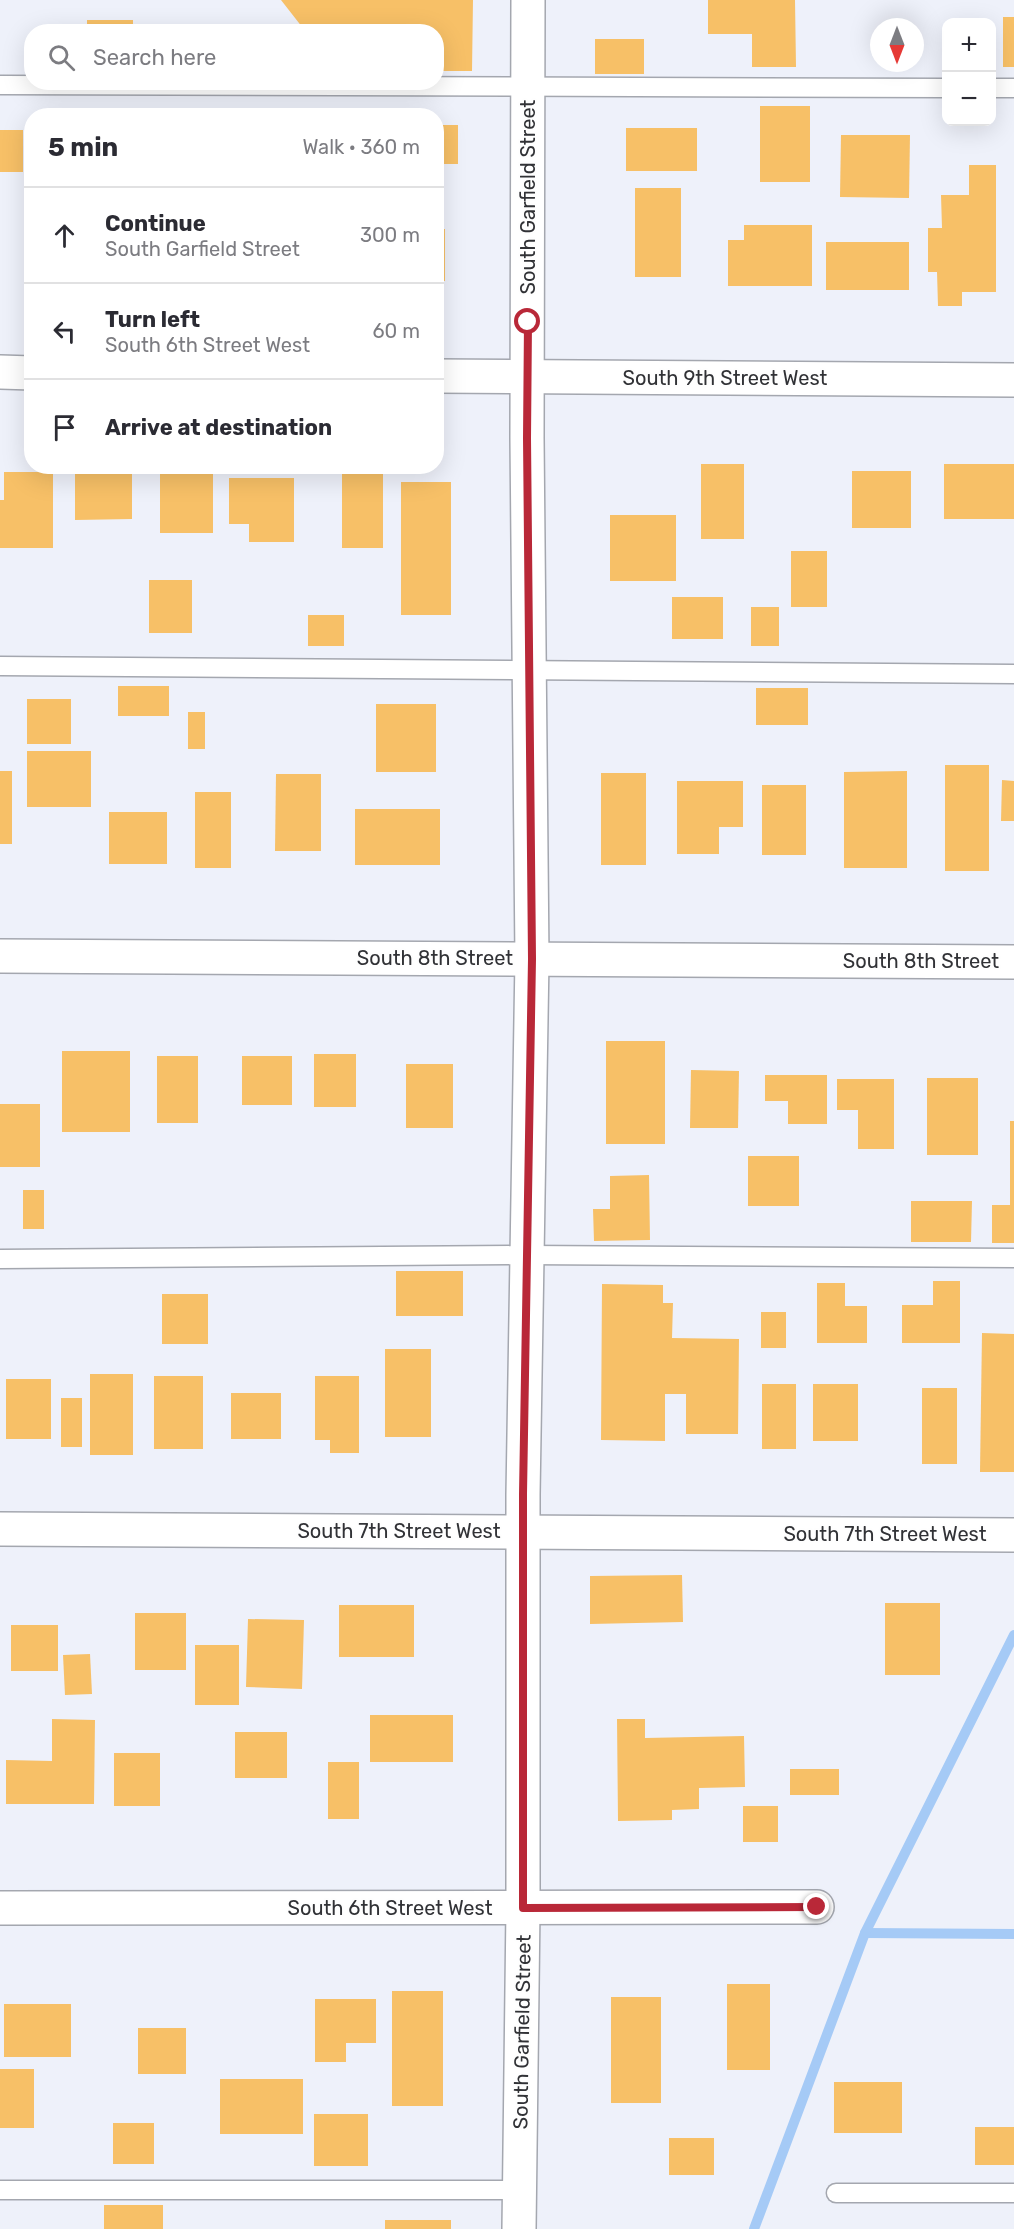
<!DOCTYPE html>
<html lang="en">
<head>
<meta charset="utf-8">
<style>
  body { margin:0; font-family:Rubik,sans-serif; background:#f7f7f7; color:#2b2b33 }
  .controls { position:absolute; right:18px; top:18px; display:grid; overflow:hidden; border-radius:12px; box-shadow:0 6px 24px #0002 }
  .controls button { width:54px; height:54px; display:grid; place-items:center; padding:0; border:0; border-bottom:2px solid #e1e1e2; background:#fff; color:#2b2b33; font:30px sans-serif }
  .compass { position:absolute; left:870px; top:18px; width:54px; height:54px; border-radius:50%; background:#fff; box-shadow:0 6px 24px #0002; rotate:180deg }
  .stop { position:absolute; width:18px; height:18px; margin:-14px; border:4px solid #b92838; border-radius:50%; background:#fff }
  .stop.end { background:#b92838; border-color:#fff; box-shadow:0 2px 6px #0008 }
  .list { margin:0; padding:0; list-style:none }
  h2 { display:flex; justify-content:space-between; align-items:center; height:78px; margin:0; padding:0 24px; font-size:26px }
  h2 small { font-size:20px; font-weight:400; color:#7c7c81 }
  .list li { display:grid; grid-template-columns:39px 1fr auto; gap:18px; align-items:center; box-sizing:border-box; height:96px; padding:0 24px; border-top:2px solid #e1e1e2 }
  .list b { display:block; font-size:22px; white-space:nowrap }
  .list p { margin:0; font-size:20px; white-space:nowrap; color:#7c7c81 }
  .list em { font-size:20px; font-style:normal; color:#7c7c81 }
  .icon { flex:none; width:33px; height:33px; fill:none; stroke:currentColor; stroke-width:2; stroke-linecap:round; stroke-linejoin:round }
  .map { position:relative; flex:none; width:1014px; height:2229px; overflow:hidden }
  .search { position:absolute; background:#fff; box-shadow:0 6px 24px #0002; left:24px; top:24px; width:420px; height:66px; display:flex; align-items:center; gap:15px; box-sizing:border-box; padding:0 21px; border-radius:24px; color:#7c7c81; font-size:22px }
  .panel { position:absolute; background:#fff; box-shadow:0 6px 24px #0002; left:24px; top:108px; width:420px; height:366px; border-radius:24px }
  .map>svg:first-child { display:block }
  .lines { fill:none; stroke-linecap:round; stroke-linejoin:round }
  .stream { stroke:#a5caf6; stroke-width:10 }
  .building { fill:#f7c067 }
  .service-casing { stroke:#a4a7af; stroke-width:21 }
  .minor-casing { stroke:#a4a7af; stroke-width:36 }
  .service { stroke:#fff; stroke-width:18 }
  .minor { stroke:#fff; stroke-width:33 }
  .route { stroke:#b92838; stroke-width:8 }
  .labels { text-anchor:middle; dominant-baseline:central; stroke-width:4.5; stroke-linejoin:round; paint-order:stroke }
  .street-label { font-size:20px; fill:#313236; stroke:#fefefe }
</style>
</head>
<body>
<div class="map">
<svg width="1014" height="2229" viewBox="0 0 1014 2229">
  <rect width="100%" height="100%" fill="#eef1fa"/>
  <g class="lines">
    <g class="stream">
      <polyline points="865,1933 1014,1934"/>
      <polyline points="754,2229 865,1933 1014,1635"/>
    </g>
  </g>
  <g class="building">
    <polygon points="281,0 473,0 472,71 436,71 436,32 306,32"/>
    <polygon points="708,0 795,0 796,67 752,67 752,34 708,34"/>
    <rect x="1003" y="17" width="11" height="50"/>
    <rect x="87" y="20" width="46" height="12"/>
    <rect x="595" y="39" width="49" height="35"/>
    <rect x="760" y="106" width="50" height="76"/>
    <rect x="436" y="125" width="22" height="39"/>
    <rect x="626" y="128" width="71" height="43"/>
    <rect x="0" y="130" width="23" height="42"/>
    <polygon points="841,135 910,135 909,198 840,197"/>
    <polygon points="969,165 996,165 996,292 962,292 962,306 938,306 937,272 928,272 928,228 942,228 941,195 969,195"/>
    <rect x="635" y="188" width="46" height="89"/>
    <rect x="29" y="203" width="3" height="89"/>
    <polygon points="744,225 812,225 812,286 728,286 728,240 744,240"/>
    <rect x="436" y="229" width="9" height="52"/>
    <rect x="826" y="242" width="83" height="48"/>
    <rect x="701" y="464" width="43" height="75"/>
    <rect x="944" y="464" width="70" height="55"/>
    <polygon points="75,471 132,471 132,519 75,520"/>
    <rect x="342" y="471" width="41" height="77"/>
    <rect x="852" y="471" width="59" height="57"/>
    <polygon points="4,472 53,472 53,548 0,548 0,500 4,500"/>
    <rect x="160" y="473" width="53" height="60"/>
    <polygon points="229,478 294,478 294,542 249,542 249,524 229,524"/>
    <rect x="401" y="482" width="50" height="133"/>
    <rect x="610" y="515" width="66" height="66"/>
    <rect x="791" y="551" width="36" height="56"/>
    <rect x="149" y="580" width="43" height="53"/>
    <rect x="672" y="597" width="51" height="42"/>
    <rect x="751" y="607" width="28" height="39"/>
    <rect x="308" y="615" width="36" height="31"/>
    <rect x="118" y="686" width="51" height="30"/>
    <rect x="756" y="688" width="52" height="37"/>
    <rect x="27" y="699" width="44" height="45"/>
    <rect x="376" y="704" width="60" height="68"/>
    <rect x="188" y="712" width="17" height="37"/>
    <rect x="27" y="751" width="64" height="56"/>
    <rect x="945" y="765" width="44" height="106"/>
    <rect x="0" y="771" width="12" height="73"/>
    <polygon points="907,771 907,868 844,868 844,772"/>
    <rect x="601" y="773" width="45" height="92"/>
    <polygon points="276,774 321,774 321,851 275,851"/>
    <polygon points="1002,780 1014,781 1014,821 1001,821"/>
    <polygon points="677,781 743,781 743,827 719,827 719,854 677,854"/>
    <rect x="762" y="785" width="44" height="70"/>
    <rect x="195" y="792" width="36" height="76"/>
    <rect x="355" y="809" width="85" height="56"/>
    <rect x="109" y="812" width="58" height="52"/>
    <rect x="606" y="1041" width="59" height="103"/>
    <rect x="62" y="1051" width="68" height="81"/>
    <rect x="314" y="1054" width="42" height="53"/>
    <rect x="157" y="1056" width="41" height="67"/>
    <rect x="242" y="1056" width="50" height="49"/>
    <rect x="406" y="1064" width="47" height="64"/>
    <polygon points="691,1070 739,1071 738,1128 690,1128"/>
    <polygon points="765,1075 827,1075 827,1124 788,1124 788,1101 765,1101"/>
    <rect x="927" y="1078" width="51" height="77"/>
    <polygon points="837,1079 894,1079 894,1149 858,1149 858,1110 837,1110"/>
    <rect x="0" y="1104" width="40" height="63"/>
    <polygon points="1010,1121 1014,1121 1014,1243 992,1243 992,1205 1010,1205"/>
    <rect x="748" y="1156" width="51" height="50"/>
    <polygon points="649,1175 650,1240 594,1241 593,1209 610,1209 610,1176"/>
    <rect x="23" y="1190" width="21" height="39"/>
    <polygon points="911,1201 972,1201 971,1242 911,1242"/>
    <rect x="396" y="1271" width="67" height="45"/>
    <polygon points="933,1281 960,1281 960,1343 902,1343 902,1305 933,1305"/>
    <polygon points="817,1283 845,1283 845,1306 867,1306 867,1343 817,1343"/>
    <polygon points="602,1284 663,1285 663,1303 673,1303 672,1338 739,1339 738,1434 686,1434 686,1394 665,1394 665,1441 601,1440"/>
    <rect x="162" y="1294" width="46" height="50"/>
    <rect x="761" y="1312" width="25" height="36"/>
    <polygon points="982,1333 1014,1334 1014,1472 980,1472"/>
    <rect x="385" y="1349" width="46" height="88"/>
    <rect x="90" y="1374" width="43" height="81"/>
    <rect x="154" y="1376" width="49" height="73"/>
    <polygon points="315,1376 359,1376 359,1453 330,1453 330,1440 315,1440"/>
    <rect x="6" y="1379" width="45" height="60"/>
    <rect x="762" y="1384" width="34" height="65"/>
    <rect x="813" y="1384" width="45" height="57"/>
    <rect x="922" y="1388" width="35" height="76"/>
    <rect x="231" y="1393" width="50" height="46"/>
    <rect x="61" y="1398" width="21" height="49"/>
    <polygon points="682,1575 683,1622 590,1624 590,1576"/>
    <rect x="885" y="1603" width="55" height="72"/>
    <rect x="339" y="1605" width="75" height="52"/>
    <rect x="135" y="1613" width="51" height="57"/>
    <polygon points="248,1619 304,1620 302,1689 246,1687"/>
    <rect x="11" y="1625" width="47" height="46"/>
    <rect x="195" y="1645" width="44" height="60"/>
    <polygon points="90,1654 92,1694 65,1695 63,1655"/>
    <rect x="370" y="1715" width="83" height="47"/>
    <polygon points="52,1719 95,1720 94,1804 6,1804 6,1760 52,1761"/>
    <polygon points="617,1719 645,1719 645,1738 744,1736 745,1787 699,1788 699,1809 672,1810 672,1820 618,1821"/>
    <rect x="235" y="1732" width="52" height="46"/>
    <rect x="114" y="1753" width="46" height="53"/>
    <rect x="328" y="1762" width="31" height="57"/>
    <rect x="790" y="1769" width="49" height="26"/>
    <rect x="743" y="1806" width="35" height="36"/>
    <rect x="727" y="1984" width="43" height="86"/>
    <rect x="392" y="1991" width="51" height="115"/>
    <rect x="611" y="1997" width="50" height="106"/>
    <polygon points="315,1999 376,1999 376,2043 346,2043 346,2062 315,2062"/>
    <rect x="4" y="2004" width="67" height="53"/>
    <rect x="138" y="2028" width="48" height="46"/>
    <rect x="0" y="2069" width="34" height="59"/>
    <rect x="220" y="2079" width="83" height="55"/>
    <rect x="834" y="2082" width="68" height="51"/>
    <rect x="314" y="2114" width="54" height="52"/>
    <rect x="113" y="2123" width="41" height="41"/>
    <rect x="975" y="2127" width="39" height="38"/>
    <rect x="669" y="2138" width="45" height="37"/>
    <rect x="104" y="2205" width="59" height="24"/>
    <rect x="385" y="2220" width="66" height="9"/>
  </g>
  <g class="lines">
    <g class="service-casing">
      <g id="service">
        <polyline points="0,85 946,88"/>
        <polyline points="992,88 1014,88"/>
        <polyline points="0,666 1014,674"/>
        <polyline points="0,1259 526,1255 1014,1258"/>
        <polyline points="0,2190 520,2190"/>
        <polyline points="836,2193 1014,2193"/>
      </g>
    </g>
    <g class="minor-casing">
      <g id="minor">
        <polyline points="0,372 32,373"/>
        <polyline points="436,376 1014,380"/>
        <polyline points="0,956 1014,962"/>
        <polyline points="0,1529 1014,1535"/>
        <polyline points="0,1908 817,1907"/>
        <polyline points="519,2229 523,1908 523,1494 532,959 527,438 528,0"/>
      </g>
    </g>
    <use href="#service" class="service"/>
    <use href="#minor" class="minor"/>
  </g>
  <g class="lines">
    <polyline class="route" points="528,322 527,438 532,959 523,1494 523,1908 817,1907"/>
  </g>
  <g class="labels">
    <g class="street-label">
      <text transform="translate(528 197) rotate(-90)">South Garfield Street</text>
      <text x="725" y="378">South 9th Street West</text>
      <text x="435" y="958">South 8th Street</text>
      <text x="921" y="961">South 8th Street</text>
      <text x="399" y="1531">South 7th Street West</text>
      <text x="885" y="1534">South 7th Street West</text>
      <text x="390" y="1908">South 6th Street West</text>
      <text transform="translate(522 2032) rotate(-89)">South Garfield Street</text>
    </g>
  </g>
</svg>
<div class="controls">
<button>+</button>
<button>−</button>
</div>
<svg class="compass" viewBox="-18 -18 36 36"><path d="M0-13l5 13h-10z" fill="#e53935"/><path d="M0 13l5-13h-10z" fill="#7c7c81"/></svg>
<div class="stop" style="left:528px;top:322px"></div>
<div class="stop end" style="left:817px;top:1907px"></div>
<div class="search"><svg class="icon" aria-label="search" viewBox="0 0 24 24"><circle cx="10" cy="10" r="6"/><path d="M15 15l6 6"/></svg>Search here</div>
<section class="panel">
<h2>5 min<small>Walk · 360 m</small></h2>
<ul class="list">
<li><svg class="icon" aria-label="ahead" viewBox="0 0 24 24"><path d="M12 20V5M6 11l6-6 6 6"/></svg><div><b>Continue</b><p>South Garfield Street</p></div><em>300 m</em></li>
<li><svg class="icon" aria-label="left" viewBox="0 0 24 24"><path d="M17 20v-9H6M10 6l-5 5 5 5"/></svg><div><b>Turn left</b><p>South 6th Street West</p></div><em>60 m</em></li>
<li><svg class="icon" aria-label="arrive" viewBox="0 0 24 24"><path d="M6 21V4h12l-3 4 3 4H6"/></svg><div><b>Arrive at destination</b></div></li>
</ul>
</section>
</div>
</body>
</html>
